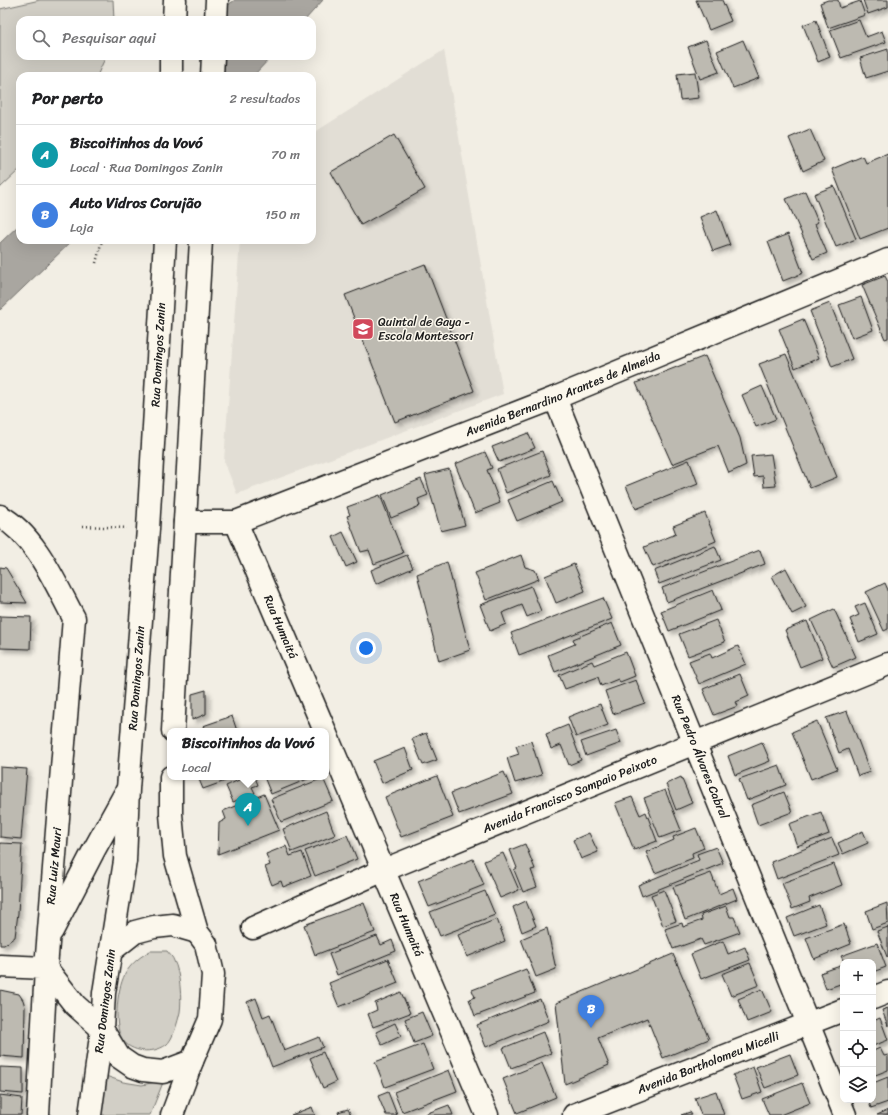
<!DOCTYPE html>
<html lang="pt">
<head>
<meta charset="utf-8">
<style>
  body { margin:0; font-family:Sriracha,sans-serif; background:#f6f6f6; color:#202124 }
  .controls { position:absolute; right:12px; bottom:12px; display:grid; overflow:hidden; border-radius:8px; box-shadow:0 4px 16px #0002 }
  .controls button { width:36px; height:36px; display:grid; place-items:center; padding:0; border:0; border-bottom:1px solid #e0e0e0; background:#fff; color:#202124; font:20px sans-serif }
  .you { position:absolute; left:366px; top:648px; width:14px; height:14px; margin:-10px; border:3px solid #fff; border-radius:50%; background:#1a73e8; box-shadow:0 0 0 6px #1a73e833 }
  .badge { display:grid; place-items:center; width:26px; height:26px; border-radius:50%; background:#d1495b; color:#fff; font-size:13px; font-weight:700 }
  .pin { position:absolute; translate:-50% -33px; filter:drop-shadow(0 1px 2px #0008) }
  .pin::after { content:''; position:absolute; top:21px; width:14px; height:12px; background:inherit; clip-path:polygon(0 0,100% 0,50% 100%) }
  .popup { position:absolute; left:167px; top:728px; width:162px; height:52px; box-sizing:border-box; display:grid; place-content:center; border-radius:8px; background:#fff; filter:drop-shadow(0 1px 3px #0005); font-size:13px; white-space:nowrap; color:#757577 }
  .popup b { font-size:15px; color:#202124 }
  .popup::after { content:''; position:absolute; left:50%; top:100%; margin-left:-8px; border:8px solid transparent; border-top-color:#fff }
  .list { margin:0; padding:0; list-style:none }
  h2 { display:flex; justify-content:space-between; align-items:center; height:52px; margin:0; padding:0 16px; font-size:17px }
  h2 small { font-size:13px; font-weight:400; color:#757577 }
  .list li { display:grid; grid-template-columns:26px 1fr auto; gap:12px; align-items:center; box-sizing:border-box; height:60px; padding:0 16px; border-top:1px solid #e0e0e0 }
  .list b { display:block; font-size:15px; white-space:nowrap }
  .list p { margin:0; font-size:13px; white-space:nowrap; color:#757577 }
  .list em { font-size:13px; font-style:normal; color:#757577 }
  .icon { flex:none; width:22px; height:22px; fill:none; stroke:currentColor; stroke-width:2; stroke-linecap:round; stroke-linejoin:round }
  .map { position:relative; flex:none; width:888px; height:1115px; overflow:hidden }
  .search { position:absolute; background:#fff; box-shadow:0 4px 16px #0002; left:16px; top:16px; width:300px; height:44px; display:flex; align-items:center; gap:10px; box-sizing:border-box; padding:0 14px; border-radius:12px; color:#757577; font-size:15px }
  .panel { position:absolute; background:#fff; box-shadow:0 4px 16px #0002; left:16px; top:72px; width:300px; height:172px; border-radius:12px }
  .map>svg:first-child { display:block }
  .built { fill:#e2ded5 }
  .green { fill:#d2cfc6; stroke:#777671 }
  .water { fill:#a9a6a0; stroke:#716f6b }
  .building { fill:#bdbab1; stroke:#1c1c1c; filter:url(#shadow) }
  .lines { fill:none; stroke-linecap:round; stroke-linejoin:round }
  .minor-casing { stroke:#1c1c1c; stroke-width:25 }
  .major-casing { stroke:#1c1c1c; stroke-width:25 }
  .path { stroke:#1c1c1c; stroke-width:2.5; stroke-dasharray:1 3; stroke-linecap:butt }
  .minor { stroke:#fbf7ec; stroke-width:22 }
  .major { stroke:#fbf7ec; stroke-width:22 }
  .labels { text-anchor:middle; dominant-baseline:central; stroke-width:3; stroke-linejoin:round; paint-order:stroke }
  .poi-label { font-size:12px; fill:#1c1c1c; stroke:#fbf7ec; text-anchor:start }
  .street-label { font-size:12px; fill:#1c1c1c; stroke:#fbf7ec }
</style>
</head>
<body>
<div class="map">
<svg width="888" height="1115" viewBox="0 0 888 1115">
  <defs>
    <filter id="shadow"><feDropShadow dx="3.5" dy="3.5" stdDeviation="2" flood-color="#0004"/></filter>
  </defs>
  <rect width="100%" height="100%" fill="#f2eee4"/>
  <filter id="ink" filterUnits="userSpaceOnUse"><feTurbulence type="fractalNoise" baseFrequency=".025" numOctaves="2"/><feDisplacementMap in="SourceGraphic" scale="8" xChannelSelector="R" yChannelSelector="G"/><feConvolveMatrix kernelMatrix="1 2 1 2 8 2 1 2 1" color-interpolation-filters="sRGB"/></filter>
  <g filter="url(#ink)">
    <polygon class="built" points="444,50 503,394 237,494 224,461 240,240 312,240 312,134"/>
    <g class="green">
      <polygon points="40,0 113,0 114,20 20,20 20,56 106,56 97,76 20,76 20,169 0,188 0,9"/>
      <path d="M150 951H167C169 954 173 957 174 961 180 971 182 1001 180 1012 178 1021 173 1040 166 1045 153 1054 131 1053 122 1039 113 1024 117 985 127 971 133 962 140 957 150 951Z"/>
      <polygon points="103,1075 123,1082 142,1085 164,1080 150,1115 100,1115"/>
    </g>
    <g class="water">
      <polygon points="235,0 323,0 305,20 227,20 228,5"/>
      <polygon points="224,56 272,56 253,76 223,76"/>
      <polygon points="20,224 20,240 73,240 0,310 0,243"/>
    </g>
    <g class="building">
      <polygon points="696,0 722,0 731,21 709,30"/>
      <polygon points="828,0 838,0 840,8 860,1 865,15 828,28 820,3"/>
      <polygon points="863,0 888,0 888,7 868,14"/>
      <polygon points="816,20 830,57 818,62 803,25"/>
      <polygon points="859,20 866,37 882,31 886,42 841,58 830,30"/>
      <polygon points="706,40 719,72 700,79 688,47"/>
      <polygon points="743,40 759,78 733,88 717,51"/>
      <polygon points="888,49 888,71 866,78 860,58"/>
      <polygon points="695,72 699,98 680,100 677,74"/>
      <polygon points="810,129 824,161 803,171 789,138"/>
      <polygon points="394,135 425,189 361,225 331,172"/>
      <polygon points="888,154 888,228 860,239 832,169 863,156 866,163"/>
      <polygon points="834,186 856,239 836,247 814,194"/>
      <polygon points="805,191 818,222 815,224 827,253 813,259 786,199"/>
      <polygon points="717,210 730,245 713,251 700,217"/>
      <polygon points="788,234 803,273 783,281 768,242"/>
      <polygon points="425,264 474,391 395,422 345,295"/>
      <polygon points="885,276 888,282 888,338 885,339 862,285"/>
      <polygon points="861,297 873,330 852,338 839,305"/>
      <polygon points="830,303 852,359 832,367 810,311"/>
      <polygon points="803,319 819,358 795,368 779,329"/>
      <polygon points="786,354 837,477 810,488 759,364"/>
      <polygon points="705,356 740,438 746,465 729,473 718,446 672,464 636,383"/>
      <polygon points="762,386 776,419 756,427 742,395"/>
      <polygon points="528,433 535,448 499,462 492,447"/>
      <polygon points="542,451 551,475 506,493 497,469"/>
      <polygon points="485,452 492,468 487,470 500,503 475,513 455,464"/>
      <polygon points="771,454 776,486 764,487 763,476 754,477 751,456"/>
      <polygon points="689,460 698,484 636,509 626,486"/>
      <polygon points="449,469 465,525 441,531 425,475"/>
      <polygon points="421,479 428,495 418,499 420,506 391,518 382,495"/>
      <polygon points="553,481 562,502 517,521 508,500"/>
      <polygon points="380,495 403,553 374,564 369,550 361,552 347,516 350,515 347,507"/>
      <polygon points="705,513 716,541 653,567 644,547 676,534 673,526"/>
      <polygon points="343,532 357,562 346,567 333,537"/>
      <polygon points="715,546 721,560 659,584 654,571"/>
      <polygon points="760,550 765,564 667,602 662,588"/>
      <polygon points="407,555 413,568 376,584 371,570"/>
      <polygon points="521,555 525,567 535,570 539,579 486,600 475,573"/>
      <polygon points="447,562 470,650 439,661 417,574"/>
      <polygon points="574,564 585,591 556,603 545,576"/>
      <polygon points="0,567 6,568 27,603 0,602"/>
      <polygon points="786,568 806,607 792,614 772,576"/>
      <polygon points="885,583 888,590 888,629 884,631 866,592"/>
      <polygon points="531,586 541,611 527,617 522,605 502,613 506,624 490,631 480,605"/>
      <polygon points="713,590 721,610 669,631 661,611"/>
      <polygon points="603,598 612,619 519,655 511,633"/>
      <polygon points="865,603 878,634 859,642 850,619 859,615 855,607"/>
      <polygon points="834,609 856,657 833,667 811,620"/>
      <polygon points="0,616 31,617 30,649 0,648"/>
      <polygon points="716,620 725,642 688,656 679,634"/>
      <polygon points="807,621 822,658 800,667 785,630"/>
      <polygon points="612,623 621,645 555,672 548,655 575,644 573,639"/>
      <polygon points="738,646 746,664 699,684 689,661 710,653 712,658"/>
      <polygon points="626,652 635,676 620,682 618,679 601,686 598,677 565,689 559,675 592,661 594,665"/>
      <polygon points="740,674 749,696 736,702 738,706 714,715 703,689"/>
      <polygon points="636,680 645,703 613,714 605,691"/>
      <polygon points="206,690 206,714 192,720 192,694"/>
      <polygon points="600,704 608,725 576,737 568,717"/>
      <polygon points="847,711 870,772 858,776 848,749 839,753 826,718"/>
      <polygon points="232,716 237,731 205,731 203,726"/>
      <polygon points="817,721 837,769 811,779 792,732"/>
      <polygon points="568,725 581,760 569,765 561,745 551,749 546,734"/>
      <polygon points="616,730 621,743 586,756 581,742"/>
      <polygon points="426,733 437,760 423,765 412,739"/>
      <polygon points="531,741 542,775 515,783 507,758 519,754 516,746"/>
      <polygon points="762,742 770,761 735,775 728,756"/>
      <polygon points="405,748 413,770 382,783 373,761"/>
      <polygon points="779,765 786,785 747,800 739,779"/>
      <polygon points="0,767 27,769 21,839 0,837"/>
      <polygon points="504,772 513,794 459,814 451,793"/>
      <polygon points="437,776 453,817 401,837 385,797"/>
      <polygon points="198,777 236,777 203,789"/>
      <polygon points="245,777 255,777 258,785 252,787 255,793 233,802 226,786"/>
      <polygon points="264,777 310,777 310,778 271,794"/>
      <polygon points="681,777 692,803 676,810 666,784"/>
      <polygon points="323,778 333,801 281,822 271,799"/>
      <polygon points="665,790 681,830 660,838 644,798"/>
      <polygon points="784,792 792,812 758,825 751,805"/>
      <polygon points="264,794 279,830 218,854 219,823 226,819 223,811"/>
      <polygon points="632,797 640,815 646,812 657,841 634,850 615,803"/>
      <polygon points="326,811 335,835 292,852 283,829"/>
      <polygon points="821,812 829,834 797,846 789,824"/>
      <polygon points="696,828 704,848 692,853 693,858 655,873 646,852 674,840 673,837"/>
      <polygon points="863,831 868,843 843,854 838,843"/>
      <polygon points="589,833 598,852 581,859 573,840"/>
      <polygon points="347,835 357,859 315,876 305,851"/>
      <polygon points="832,838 839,855 777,879 771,862"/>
      <polygon points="0,843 22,844 18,913 15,937 4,945 0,945"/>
      <polygon points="525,844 535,869 531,870 537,887 523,892 514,870 517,868 510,850"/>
      <polygon points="286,846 290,856 302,852 311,876 283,887 281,881 272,885 265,867 270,865 266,854"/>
      <polygon points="716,847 723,863 642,896 638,885 699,860 697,854"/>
      <polygon points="503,853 519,890 500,898 484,861"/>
      <polygon points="473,859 484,885 429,907 418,881"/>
      <polygon points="834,864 842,885 809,898 810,902 792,909 782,883"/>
      <polygon points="711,873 719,894 733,888 737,899 685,920 673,887"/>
      <polygon points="664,890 676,921 663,926 651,895"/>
      <polygon points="485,891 495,915 440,936 430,912"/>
      <polygon points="526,901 536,926 522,932 513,907"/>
      <polygon points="364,903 375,932 315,955 304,925"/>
      <polygon points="887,903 888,923 872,929 866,911"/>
      <polygon points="819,905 826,924 794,936 787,918"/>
      <polygon points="726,906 730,917 734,917 740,932 704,945 701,939 673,949 665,929 682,923 683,927 702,920 701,915"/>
      <polygon points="497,919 505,941 467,957 458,935"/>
      <polygon points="844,924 851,944 814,959 806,938"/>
      <polygon points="888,927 888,956 887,957 877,931"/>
      <polygon points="547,928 556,969 536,977 521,939"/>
      <polygon points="377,936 381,945 392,940 396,951 337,975 329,954"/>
      <polygon points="723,941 728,954 745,947 750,960 701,979 691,954"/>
      <polygon points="877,943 886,967 873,972 873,962 844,962 841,956"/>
      <polygon points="673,954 709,1039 663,1058 647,1018 598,1038 609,1065 565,1084 556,1003"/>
      <polygon points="388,959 398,983 339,1007 329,983"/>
      <polygon points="750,963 759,985 731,996 722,974"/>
      <polygon points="843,965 843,983 826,989 820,973"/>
      <polygon points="526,969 535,993 475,1016 469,999 475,997 472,990"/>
      <polygon points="762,989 772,1012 747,1022 738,999"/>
      <polygon points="0,990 19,994 23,1000 25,1007 24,1058 0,1056"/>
      <polygon points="401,992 410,1013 373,1027 368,1014 377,1010 375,1003"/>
      <polygon points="256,998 263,1017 270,1014 284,1051 319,1037 323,1047 272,1067 247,1002"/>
      <polygon points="540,999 549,1021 486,1047 477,1025"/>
      <polygon points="888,1008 888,1026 882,1010"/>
      <polygon points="422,1012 432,1036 414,1043 405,1019"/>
      <polygon points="880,1018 888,1040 873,1046 873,1021"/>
      <polygon points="395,1023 401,1036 382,1045 376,1032"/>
      <polygon points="543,1032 551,1053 511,1068 503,1048"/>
      <polygon points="423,1044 433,1069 385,1087 375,1062"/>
      <polygon points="880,1048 884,1056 888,1055 888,1070 873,1076 873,1051"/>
      <polygon points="323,1052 336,1082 323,1088 310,1058"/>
      <polygon points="790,1054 798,1075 765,1088 756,1067"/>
      <polygon points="542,1063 556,1097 517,1113 503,1079"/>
      <polygon points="0,1067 23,1068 23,1094 0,1092"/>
      <polygon points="753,1067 762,1092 742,1099 733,1075"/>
      <polygon points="449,1070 457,1091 402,1112 394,1092"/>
      <polygon points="888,1077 888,1102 871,1108 868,1100 873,1100 873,1083"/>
      <polygon points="802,1083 810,1103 780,1115 769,1115 762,1099"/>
      <polygon points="716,1091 724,1115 701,1115 695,1098"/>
      <polygon points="388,1092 397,1115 386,1115 378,1096"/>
      <polygon points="0,1095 22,1098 21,1115 0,1115"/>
      <polygon points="449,1105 453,1115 426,1115 425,1114"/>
      <polygon points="312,1107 315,1115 291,1115"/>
      <polygon points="348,1109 351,1115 339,1115 338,1112"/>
      <polygon points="888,1110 888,1115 877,1115"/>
      <polygon points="690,1112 692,1115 681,1115"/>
    </g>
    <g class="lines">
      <g class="minor-casing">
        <g id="minor">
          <path id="s1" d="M555 398 845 1115"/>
          <path id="s2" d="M185 522H236L555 398 888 260"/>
          <path id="s3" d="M236 522 325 731"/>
          <path id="s4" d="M326 734 487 1115"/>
          <path id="s5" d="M253 928 384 870 888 664"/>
          <polyline points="0,966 46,968 38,1115"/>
          <polyline points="873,998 888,992"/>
          <polyline points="90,1115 102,1029"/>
          <polyline points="172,1115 192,1061"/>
          <path id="s6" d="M574 1115 843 1010"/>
        </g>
      </g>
      <g class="major-casing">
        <g id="major">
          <polyline points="174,20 175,0"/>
          <polyline points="216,20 217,0"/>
          <polyline points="171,76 171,56"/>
          <polyline points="212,76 213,56"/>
          <path d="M0 516C36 536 55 583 74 618L46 968 75 1005 102 1029 119 1057 132 1066 143 1070 163 1072 192 1061 210 1019 213 974 206 944 197 932 175 856 171 814V777"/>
          <polyline points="173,731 201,240"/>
          <polyline points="52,931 94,850 126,792"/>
          <polyline points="111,951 135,932 154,927 173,925 197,932"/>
          <path id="s7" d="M102 1029 104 993 125 861 128 789 148 529 165 240"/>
        </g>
      </g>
      <g class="path">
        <polyline points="96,263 102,240"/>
        <polyline points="83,526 127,528"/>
      </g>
      <use href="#minor" class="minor"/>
      <use href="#major" class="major"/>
    </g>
  </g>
  <defs>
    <g id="school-square" transform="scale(1.15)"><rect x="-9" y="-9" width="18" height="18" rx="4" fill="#d1495b" stroke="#fbf7ec"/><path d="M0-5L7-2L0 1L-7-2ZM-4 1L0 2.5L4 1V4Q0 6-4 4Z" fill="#fff"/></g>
  </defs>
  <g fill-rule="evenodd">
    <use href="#school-square" x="363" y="329"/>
  </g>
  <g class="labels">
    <g class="poi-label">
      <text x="378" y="322">Quintal de Gaya -<tspan x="378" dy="14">Escola Montessori</tspan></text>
    </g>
    <g class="street-label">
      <text stroke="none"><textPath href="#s7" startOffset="677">Rua Domingos Zanin</textPath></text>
      <text stroke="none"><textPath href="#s2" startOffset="402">Avenida Bernardino Arantes de Almeida</textPath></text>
      <text stroke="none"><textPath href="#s3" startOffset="114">Rua Humaitá</textPath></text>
      <text stroke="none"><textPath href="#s7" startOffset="353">Rua Domingos Zanin</textPath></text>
      <text stroke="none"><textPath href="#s1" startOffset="387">Rua Pedro Álvares Cabral</textPath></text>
      <text stroke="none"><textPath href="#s5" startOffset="344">Avenida Francisco Sampaio Peixoto</textPath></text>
      <text transform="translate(54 866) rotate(-85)">Rua Luiz Mauri</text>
      <text stroke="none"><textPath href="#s4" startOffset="207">Rua Humaitá</textPath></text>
      <text transform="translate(105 1001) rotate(-83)">Rua Domingos Zanin</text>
      <text stroke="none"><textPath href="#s6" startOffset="144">Avenida Bartholomeu Micelli</textPath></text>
    </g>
  </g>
</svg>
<div class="controls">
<button>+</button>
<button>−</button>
<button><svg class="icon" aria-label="locate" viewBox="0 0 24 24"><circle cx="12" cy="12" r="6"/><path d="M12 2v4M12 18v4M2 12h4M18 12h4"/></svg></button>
<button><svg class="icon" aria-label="layers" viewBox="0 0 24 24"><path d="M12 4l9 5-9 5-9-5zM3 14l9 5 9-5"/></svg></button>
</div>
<div class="you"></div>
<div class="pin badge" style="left:248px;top:826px;background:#0f9aa8">A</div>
<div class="popup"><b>Biscoitinhos da Vovó</b>Local</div>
<div class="pin badge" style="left:591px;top:1028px;background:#3f7fe0">B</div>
<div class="search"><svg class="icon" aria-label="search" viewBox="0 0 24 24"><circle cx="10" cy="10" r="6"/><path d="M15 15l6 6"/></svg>Pesquisar aqui</div>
<section class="panel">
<h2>Por perto<small>2 resultados</small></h2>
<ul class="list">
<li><span class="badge" style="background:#0f9aa8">A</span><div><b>Biscoitinhos da Vovó</b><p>Local · Rua Domingos Zanin</p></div><em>70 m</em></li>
<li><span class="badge" style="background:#3f7fe0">B</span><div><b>Auto Vidros Corujão</b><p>Loja</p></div><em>150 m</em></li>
</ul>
</section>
</div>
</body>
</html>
